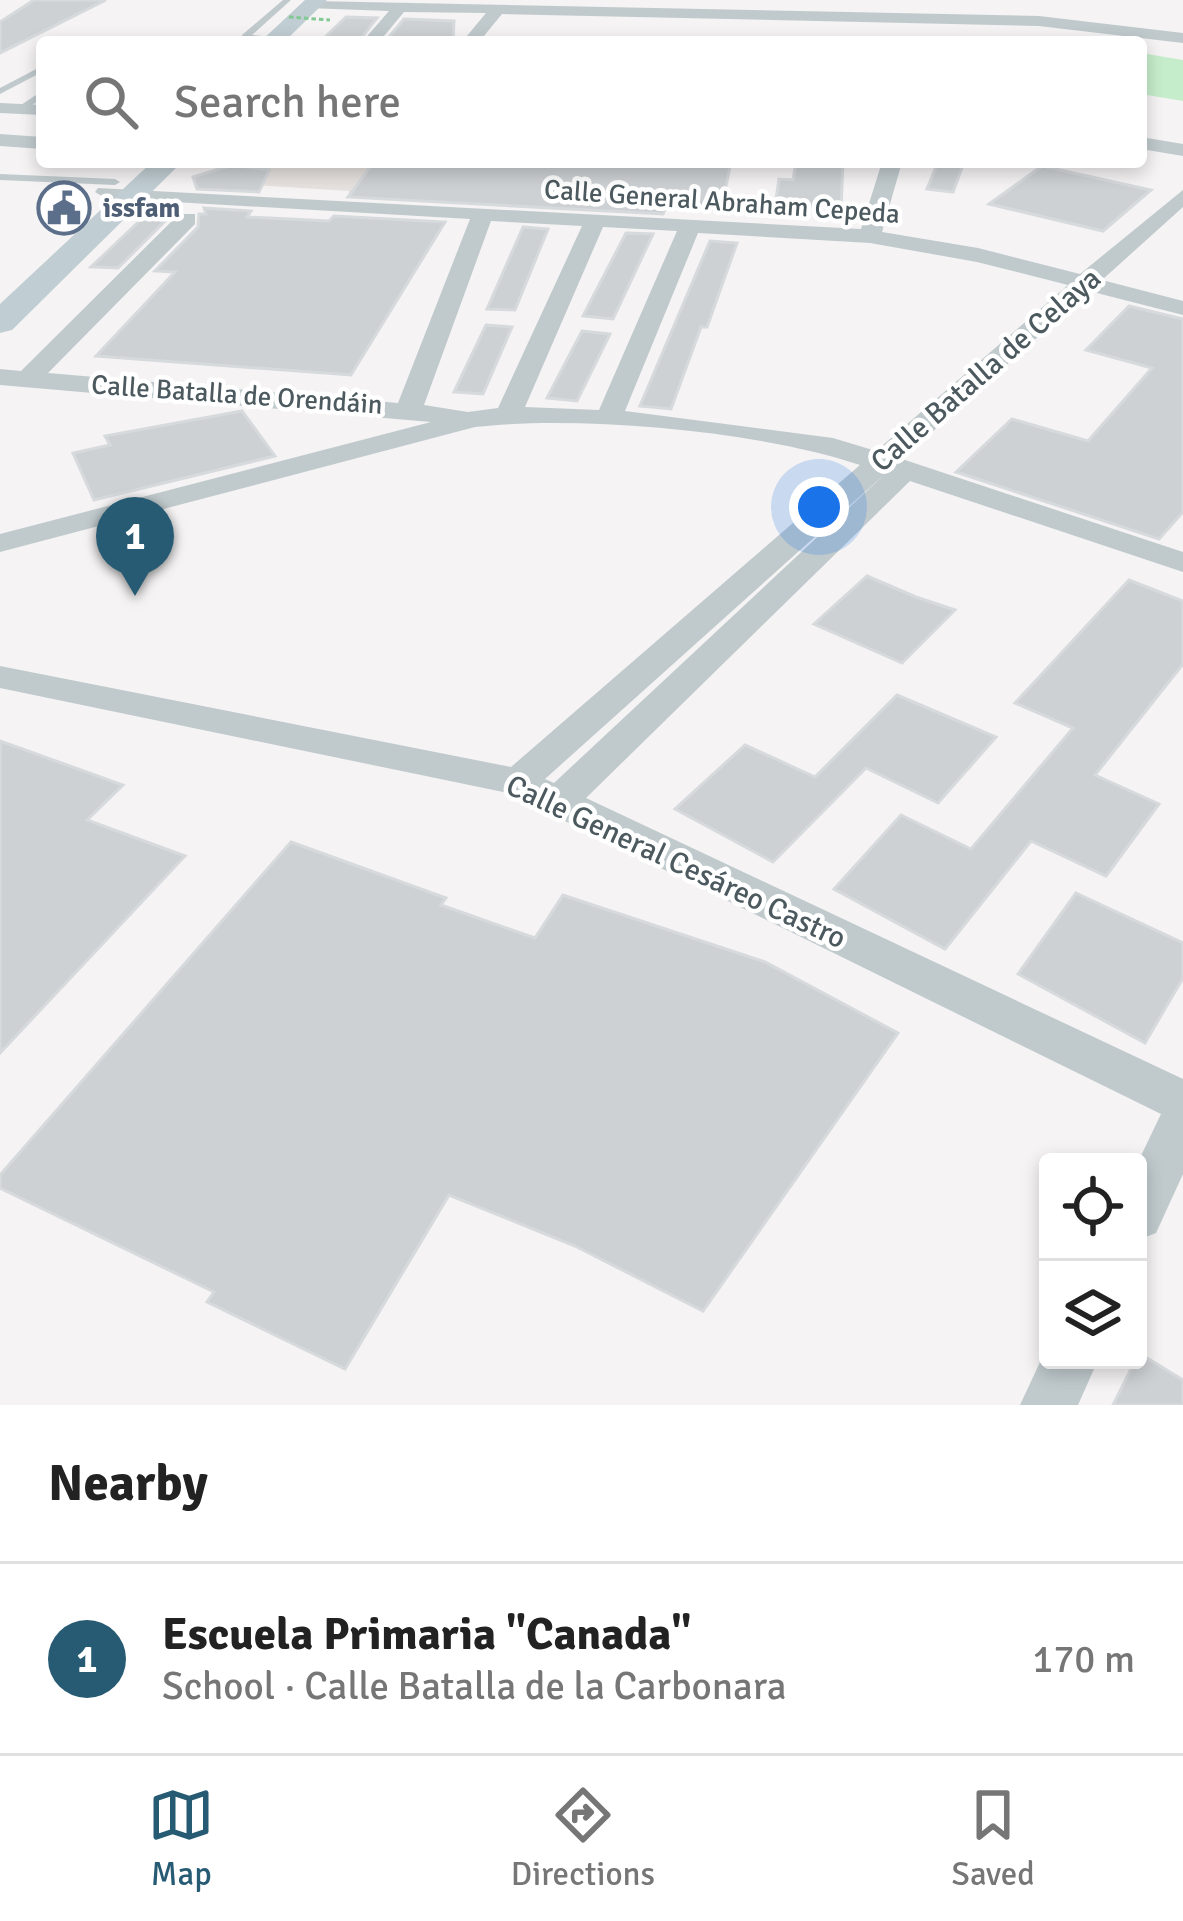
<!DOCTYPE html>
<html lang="en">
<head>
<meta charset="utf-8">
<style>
  body { margin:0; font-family:Signika,sans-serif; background:#f2f2f2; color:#222 }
  .controls { position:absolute; right:36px; bottom:36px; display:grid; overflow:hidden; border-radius:12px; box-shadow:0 6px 18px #0003 }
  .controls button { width:108px; height:108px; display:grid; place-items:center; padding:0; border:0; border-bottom:3px solid #e0e0e0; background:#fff; color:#222; font:60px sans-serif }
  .you { position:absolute; left:819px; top:507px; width:42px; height:42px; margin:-30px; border:9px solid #fff; border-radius:50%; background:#1a73e8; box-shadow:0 0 0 18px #1a73e833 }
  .badge { display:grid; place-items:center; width:78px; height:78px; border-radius:50%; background:#265b73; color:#fff; font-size:39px; font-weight:700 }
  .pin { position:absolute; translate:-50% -99px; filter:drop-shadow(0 3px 6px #0008) }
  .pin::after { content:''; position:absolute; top:63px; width:42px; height:36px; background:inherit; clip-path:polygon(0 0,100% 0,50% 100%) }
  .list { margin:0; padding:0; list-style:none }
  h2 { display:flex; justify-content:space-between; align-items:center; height:156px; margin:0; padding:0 48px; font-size:51px }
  h2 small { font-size:39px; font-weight:400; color:#767676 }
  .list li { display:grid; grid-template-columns:78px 1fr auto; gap:36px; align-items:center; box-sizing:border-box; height:192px; padding:0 48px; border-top:3px solid #e0e0e0 }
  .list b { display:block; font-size:45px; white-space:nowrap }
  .list p { margin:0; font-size:39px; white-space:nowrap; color:#767676 }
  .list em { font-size:39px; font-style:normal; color:#767676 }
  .icon { flex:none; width:66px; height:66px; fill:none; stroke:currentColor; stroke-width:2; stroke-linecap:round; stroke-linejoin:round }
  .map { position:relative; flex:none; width:1183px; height:1405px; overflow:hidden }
  .search { position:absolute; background:#fff; box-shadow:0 6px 18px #0003; left:36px; right:36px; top:36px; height:132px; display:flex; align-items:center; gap:30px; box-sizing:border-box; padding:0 42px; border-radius:12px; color:#767676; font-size:45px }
  .sheet { height:348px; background:#fff }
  nav { display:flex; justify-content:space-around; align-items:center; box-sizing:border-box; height:168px; border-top:3px solid #e0e0e0; background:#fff; font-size:33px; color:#767676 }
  nav a { display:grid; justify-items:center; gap:6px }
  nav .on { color:#265b73 }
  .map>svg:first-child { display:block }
  .commercial { fill:#e7e2df }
  .green { fill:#c6edcb }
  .building { fill:#cdd1d4; stroke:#d7dadd; stroke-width:3 }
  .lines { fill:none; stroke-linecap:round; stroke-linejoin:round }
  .lane { fill:#c0cacd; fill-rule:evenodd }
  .street { fill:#c0cacd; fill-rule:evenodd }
  .secondary { fill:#c0cdd2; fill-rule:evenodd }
  .path-bridge { stroke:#81c993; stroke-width:3; stroke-dasharray:4.5 3; stroke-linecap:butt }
  .labels { text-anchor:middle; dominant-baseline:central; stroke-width:9; stroke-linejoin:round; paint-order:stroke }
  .far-street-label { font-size:27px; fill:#4c5a5f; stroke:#fff }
  .far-service-label { font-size:27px; font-weight:bold; fill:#4e5e75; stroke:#fff; text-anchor:start }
  .street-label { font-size:30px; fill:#4c5a5f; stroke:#fff }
</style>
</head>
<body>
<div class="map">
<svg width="1183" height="1405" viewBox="0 0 1183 1405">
  <rect width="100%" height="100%" fill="#f5f3f3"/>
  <polygon class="commercial" points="226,162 374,162 349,195 349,191 254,185 264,170 222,166"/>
  <polygon class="green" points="1141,53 1183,60 1183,101 1141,94"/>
  <g class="building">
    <polygon points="34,0 106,0 0,53 0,22"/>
    <polygon points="346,17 377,18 358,42 320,42"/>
    <polygon points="404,19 454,21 453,42 385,42"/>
    <polygon points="374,162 731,162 721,210 666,207 663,214 348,197"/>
    <polygon points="796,162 843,162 841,209 775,206 779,179 793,180"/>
    <polygon points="938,162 964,162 953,192 927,189"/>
    <polygon points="232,165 269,170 259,192 197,189 193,177"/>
    <polygon points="1042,166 1151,190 1103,231 989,204"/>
    <polygon points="204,208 251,211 247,217 329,221 334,216 445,222 351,375 96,356 175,272 155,271 198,227 199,214 206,214"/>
    <polygon points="150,211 174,212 118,268 91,267"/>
    <polygon points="523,227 548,229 515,310 487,309"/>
    <polygon points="626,233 653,234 613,319 583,316"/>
    <polygon points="710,241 737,243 707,327 701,327 671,409 640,406"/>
    <polygon points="1129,306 1183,319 1183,512 1159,539 956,472 1012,419 1088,441 1152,368 1086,350"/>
    <polygon points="486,325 512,327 483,394 454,392"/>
    <polygon points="582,331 610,334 577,401 547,398"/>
    <polygon points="242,411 275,456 94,500 73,453 110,445 105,436"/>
    <polygon points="867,576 916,597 955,610 902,663 814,624"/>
    <polygon points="1129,580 1183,601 1183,664 1095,775 1159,804 1106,876 1031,841 945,949 834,889 901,815 971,849 1073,728 1015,703"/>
    <polygon points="897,695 996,737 938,803 866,768 773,862 675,809 745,745 815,777"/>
    <polygon points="0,741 123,785 87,820 185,856 0,1053"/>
    <polygon points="291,842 446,898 441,905 535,938 563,895 765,962 898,1033 703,1311 575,1246 449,1195 345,1369 207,1302 214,1292 0,1188 0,1175"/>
    <polygon points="1076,893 1183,943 1183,978 1145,1043 1018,974"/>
    <polygon points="1139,1353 1183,1380 1183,1405 1113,1405"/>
  </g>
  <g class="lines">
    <g class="lane">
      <polygon points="283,0 291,0 252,35 295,39 298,42 242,39 242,35"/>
      <polygon points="42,66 42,72 0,94 0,88"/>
      <polygon points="42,91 42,98 24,111 18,111 18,107"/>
      <polygon points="0,174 115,179 120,182 115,185 0,180"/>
    </g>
    <g class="street">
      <polygon points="312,1 1039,16 1183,33 1183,43 1039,26 502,14 479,42 462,42 486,13 404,12 379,42 362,42 389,11 307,8"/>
      <polygon points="0,103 42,105 42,115 0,113"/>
      <polygon points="0,134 42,137 42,149 0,146"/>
      <polygon points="1141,137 1183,144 1183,156 1141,149"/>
      <path d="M882 162H902L882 232 978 248 1080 274 1183 190V207L1102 280 1183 301V315L1089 291 902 459 1183 552V572L910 481 586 798 1183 1079V1174L1156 1233 1138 1240V1162L1161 1114 508 793 0 688V666L511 767 860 465C760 431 580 415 475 427L0 552V534L431 422 0 385V369L21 371 179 214H195V224L48 373 398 403 470 219 105 198 95 192 98 188 861 229ZM491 221 582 226 498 408 468 412 424 405ZM603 227 677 231 599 410 525 407ZM698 233 870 243 977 262 1068 285 876 451 833 438 625 411ZM886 473 554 783 545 779Z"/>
      <polygon points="1048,1345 1048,1360 1098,1360 1078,1405 1020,1405"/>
    </g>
    <g class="secondary">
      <polygon points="305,0 327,0 284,42 260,42"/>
      <polygon points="152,162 182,162 12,330 0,333 0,304"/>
    </g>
    <polyline class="path-bridge" points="289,17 330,20"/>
  </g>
  <defs>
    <g id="civic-ring" transform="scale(2.7)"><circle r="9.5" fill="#fff" stroke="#5c6f8a" stroke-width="1.5"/><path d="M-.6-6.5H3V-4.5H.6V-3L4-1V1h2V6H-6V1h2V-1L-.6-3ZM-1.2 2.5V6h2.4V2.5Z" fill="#5c6f8a"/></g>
  </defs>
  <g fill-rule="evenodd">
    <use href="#civic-ring" x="64" y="208"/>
  </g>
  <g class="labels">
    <g class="far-street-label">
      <text transform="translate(722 202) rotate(4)">Calle General Abraham Cepeda</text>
      <text transform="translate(237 395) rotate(4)">Calle Batalla de Orendáin</text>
    </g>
    <g class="far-service-label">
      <text x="103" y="208">issfam</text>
    </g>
    <g class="street-label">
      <text transform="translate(986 370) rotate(-41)">Calle Batalla de Celaya</text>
      <text transform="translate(676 862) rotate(25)">Calle General Cesáreo Castro</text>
    </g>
  </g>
</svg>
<div class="controls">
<button><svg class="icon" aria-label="locate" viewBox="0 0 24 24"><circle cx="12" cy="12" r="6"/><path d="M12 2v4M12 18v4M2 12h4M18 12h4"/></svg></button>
<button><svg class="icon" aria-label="layers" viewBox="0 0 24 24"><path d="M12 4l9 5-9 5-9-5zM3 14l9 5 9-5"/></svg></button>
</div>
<div class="you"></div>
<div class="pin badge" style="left:135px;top:596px">1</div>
<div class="search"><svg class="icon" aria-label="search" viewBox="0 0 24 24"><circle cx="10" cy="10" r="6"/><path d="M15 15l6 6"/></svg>Search here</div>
</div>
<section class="sheet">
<h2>Nearby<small></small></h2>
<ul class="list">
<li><span class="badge">1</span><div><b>Escuela Primaria &quot;Canada&quot;</b><p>School · Calle Batalla de la Carbonara</p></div><em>170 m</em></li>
</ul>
</section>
<nav>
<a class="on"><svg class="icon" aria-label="map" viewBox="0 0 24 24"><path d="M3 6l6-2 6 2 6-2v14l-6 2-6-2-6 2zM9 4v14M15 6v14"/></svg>Map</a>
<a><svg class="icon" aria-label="directions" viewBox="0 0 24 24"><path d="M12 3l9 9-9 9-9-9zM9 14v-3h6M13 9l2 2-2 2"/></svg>Directions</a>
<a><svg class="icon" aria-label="saved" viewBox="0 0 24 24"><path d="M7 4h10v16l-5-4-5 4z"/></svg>Saved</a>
</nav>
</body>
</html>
